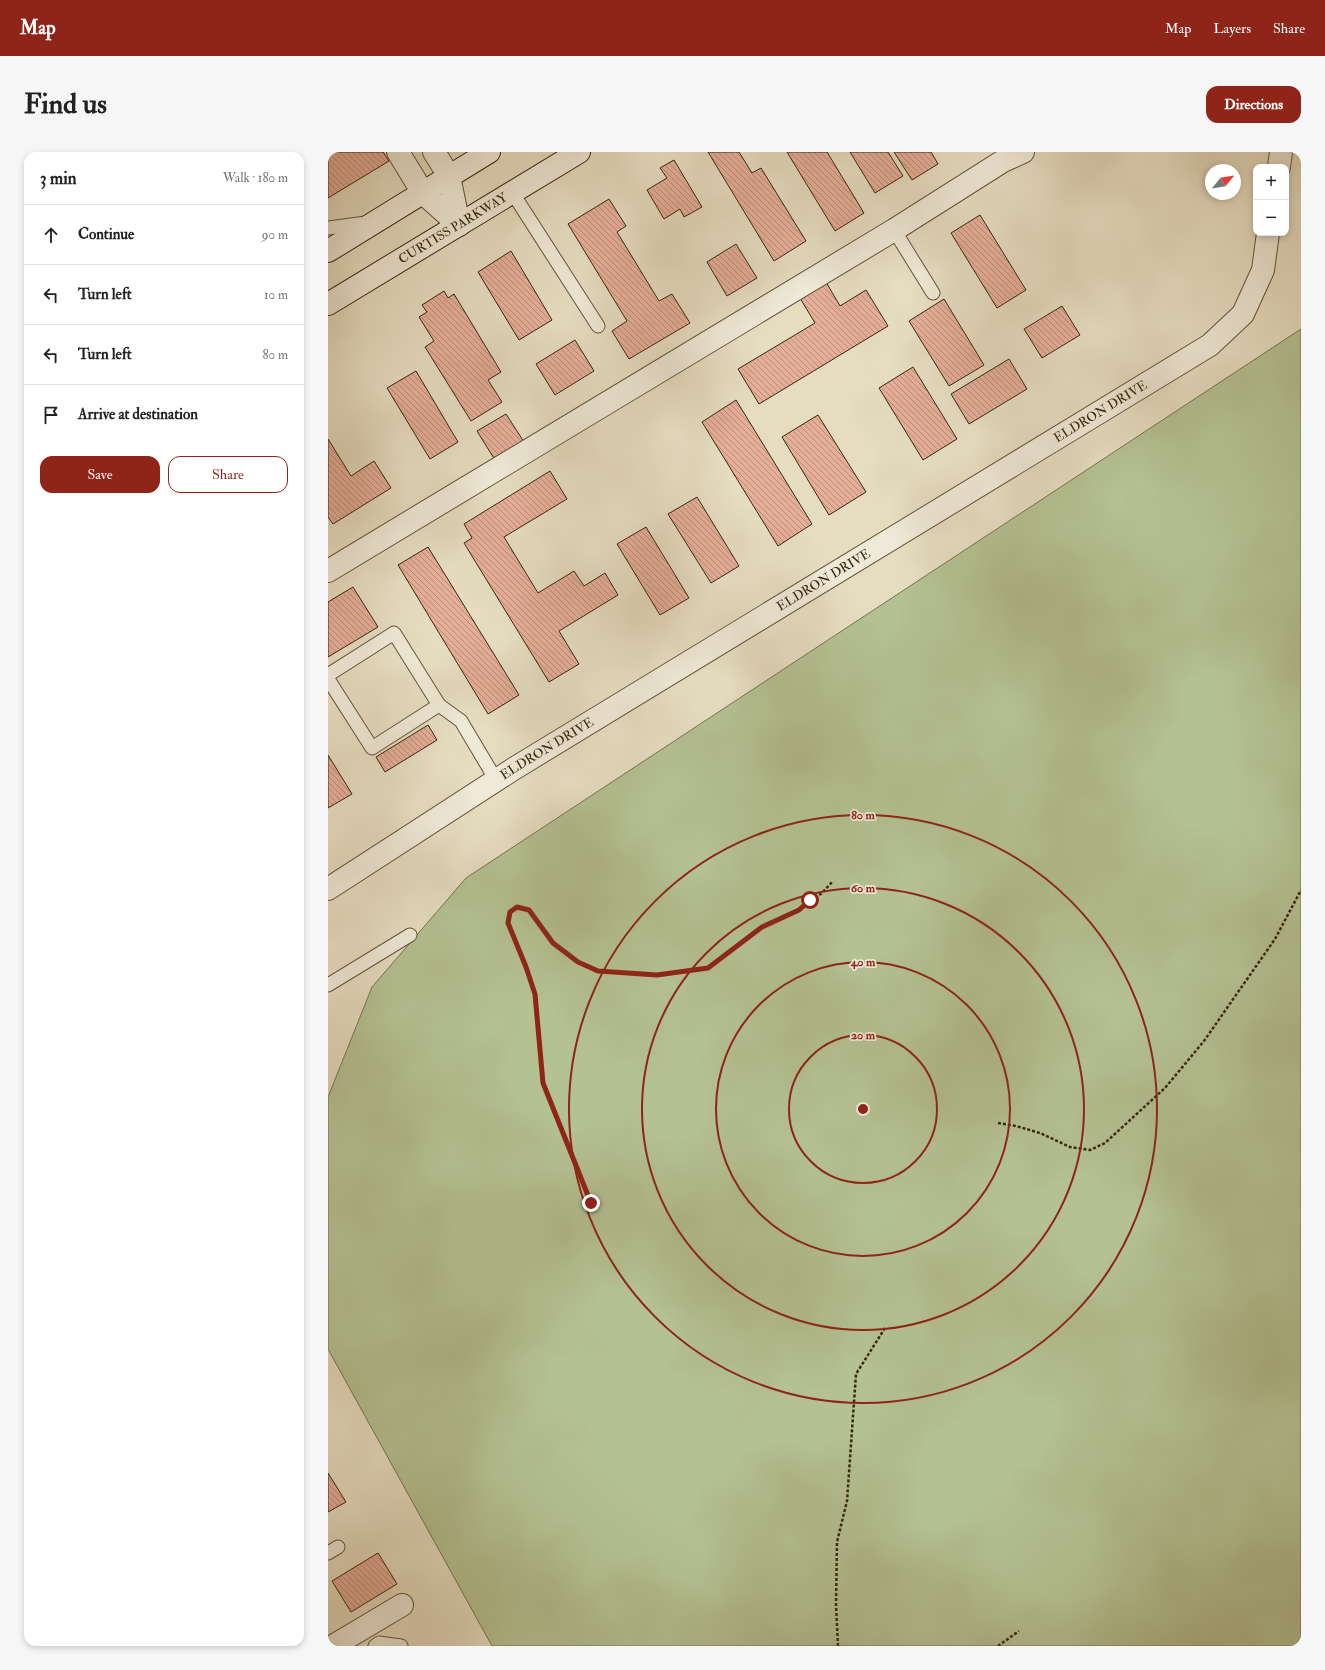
<!DOCTYPE html>
<html lang="en">
<head>
<meta charset="utf-8">
<style>
  body { margin:0; font-family:"IM FELL Double Pica",serif; background:#f6f6f6; color:#222 }
  .controls { position:absolute; right:12px; top:12px; display:grid; overflow:hidden; border-radius:8px; box-shadow:0 2px 6px #0003 }
  .controls button { width:36px; height:36px; display:grid; place-items:center; padding:0; border:0; border-bottom:1px solid #e0e0e0; background:#fff; color:#222; font:20px sans-serif }
  .compass { position:absolute; left:877px; top:12px; width:36px; height:36px; border-radius:50%; background:#fff; box-shadow:0 2px 6px #0003; rotate:60deg }
  .stop { position:absolute; width:12px; height:12px; margin:-9px; border:3px solid #8f2418; border-radius:50%; background:#fff }
  .stop.end { background:#8f2418; border-color:#fff; box-shadow:0 1px 4px #0008 }
  .list { margin:0; padding:0; list-style:none }
  h2 { display:flex; justify-content:space-between; align-items:center; height:52px; margin:0; padding:0 16px; font-size:17px }
  h2 small { font-size:13px; font-weight:400; color:#767676 }
  .list li { display:grid; grid-template-columns:26px 1fr auto; gap:12px; align-items:center; box-sizing:border-box; height:60px; padding:0 16px; border-top:1px solid #e0e0e0 }
  .list b { display:block; font-size:15px; white-space:nowrap }
  .list em { font-size:13px; font-style:normal; color:#767676 }
  .actions { display:flex; gap:8px; padding:12px 16px }
  .actions a { flex:1; padding:9px 0; border:1px solid #8f2418; border-radius:12px; text-align:center; font-size:14px; color:#8f2418 }
  .actions .main { background:#8f2418; color:#fff }
  .icon { flex:none; width:22px; height:22px; fill:none; stroke:currentColor; stroke-width:2; stroke-linecap:round; stroke-linejoin:round }
  .map { position:relative; flex:none; width:973px; height:1494px; overflow:hidden; border-radius:12px }
  header { display:flex; align-items:center; gap:24px; box-sizing:border-box; height:56px; padding:0 20px; background:#8f2418; color:#fff }
  header strong { font-size:19px }
  nav { display:flex; gap:22px; margin-inline-start:auto; font-size:14px }
  .intro { display:flex; align-items:center; justify-content:space-between; box-sizing:border-box; height:96px; padding:0 24px }
  h1 { margin:0; font-size:28px }
  .button { padding:10px 18px; border-radius:12px; background:#8f2418; color:#fff; font-size:14px; font-weight:700 }
  main { display:flex; gap:24px; padding:0 24px }
  aside { flex:1; background:#fff; border-radius:12px; box-shadow:0 2px 6px #0003 }
  .map>svg:first-child { display:block }
  .grass { fill:#b4c193; stroke:#767450 }
  .building { fill:url(#building-back-hatch); stroke:#38260c }
  .lines { fill:none; stroke-linecap:round; stroke-linejoin:round }
  .lane-casing { stroke:#645439; stroke-width:15 }
  .street-casing { stroke:#645439; stroke-width:24 }
  .secondary-casing { stroke:#38260c; stroke-width:24 }
  .path { stroke:#38260c; stroke-width:2.5; stroke-dasharray:3 2; stroke-linecap:butt }
  .lane { stroke:#efe9d7; stroke-width:13 }
  .street { stroke:#efe9d7; stroke-width:22 }
  .secondary { stroke:#efe9d7; stroke-width:22 }
  .route { stroke:#8f2418; stroke-width:5 }
  .ring { fill:none; stroke:#8f2418; stroke-width:2 }
  .labels { text-anchor:middle; dominant-baseline:central; stroke-width:3.5; stroke-linejoin:round; paint-order:stroke }
  .street-label { font-size:13px; fill:#38260c; stroke:#efe9d7 }
  .centre { fill:#8f2418; stroke:#efe9d7; stroke-width:2 }
  .ring-label { font-size:12px; text-anchor:middle; font-weight:bold; fill:#8f2418; stroke:#efe9d7; stroke-width:3.5; stroke-linejoin:round; paint-order:stroke }
</style>
</head>
<body>
<header>
<strong>Map</strong>
<nav><a>Map</a><a>Layers</a><a>Share</a></nav>
</header>
<div class="intro"><h1>Find us</h1><a class="button">Directions</a></div>
<main>
<aside>
<h2>3 min<small>Walk · 180 m</small></h2>
<ul class="list">
<li><svg class="icon" aria-label="ahead" viewBox="0 0 24 24"><path d="M12 20V5M6 11l6-6 6 6"/></svg><div><b>Continue</b></div><em>90 m</em></li>
<li><svg class="icon" aria-label="left" viewBox="0 0 24 24"><path d="M17 20v-9H6M10 6l-5 5 5 5"/></svg><div><b>Turn left</b></div><em>10 m</em></li>
<li><svg class="icon" aria-label="left" viewBox="0 0 24 24"><path d="M17 20v-9H6M10 6l-5 5 5 5"/></svg><div><b>Turn left</b></div><em>80 m</em></li>
<li><svg class="icon" aria-label="arrive" viewBox="0 0 24 24"><path d="M6 21V4h12l-3 4 3 4H6"/></svg><div><b>Arrive at destination</b></div></li>
</ul>
<div class="actions"><a class="main">Save</a><a>Share</a></div>
</aside>
<div class="map">
<svg width="973" height="1494" viewBox="0 0 973 1494">
  <defs>
    <pattern id="building-back-hatch" width="6" height="6" patternUnits="userSpaceOnUse"><rect width="6" height="6" fill="#e5ae99"/><path d="M-1 5l2 2M0 0l6 6M5-1l2 2" fill="none" stroke="#bb8d7b"/></pattern>
  </defs>
  <rect width="100%" height="100%" fill="#e6ddc1"/>
  <filter id="stains"><feTurbulence type="fractalNoise" baseFrequency=".005" numOctaves="4"/><feColorMatrix values="0 0 0 0 .2 0 0 0 0 .09 0 0 0 0 .02 0 0 0 .5 -.17"/></filter>
  <radialGradient id="worn" r=".72"><stop offset=".6" stop-color="#630" stop-opacity="0"/><stop offset="1" stop-color="#630" stop-opacity=".3"/></radialGradient>
  <polygon class="grass" points="973,177 973,1494 164,1494 0,1197 0,945 44,835 138,726"/>
  <g class="building">
    <polygon points="0,0 55,0 61,9 0,46"/>
    <polygon points="380,0 411,0 424,21 433,16 478,89 446,109"/>
    <polygon points="459,0 499,0 536,61 507,79"/>
    <polygon points="522,0 560,0 575,24 547,41"/>
    <polygon points="566,0 603,0 610,12 584,28"/>
    <polygon points="346,8 374,55 356,65 352,57 336,67 319,38 339,26 332,16"/>
    <polygon points="281,47 298,74 289,80 331,149 344,142 362,171 301,207 284,179 299,169 240,72"/>
    <polygon points="652,63 698,138 669,156 623,81"/>
    <polygon points="408,92 429,126 399,144 379,110"/>
    <polygon points="183,99 224,168 191,188 150,120"/>
    <polygon points="498,130 512,154 538,138 560,174 431,252 410,217 487,171 472,146"/>
    <polygon points="116,139 120,146 126,142 173,220 160,228 174,250 143,269 97,195 106,189 91,165 99,160 94,153"/>
    <polygon points="616,147 656,213 621,234 581,169"/>
    <polygon points="734,154 752,183 714,206 696,177"/>
    <polygon points="247,188 266,219 227,243 208,212"/>
    <polygon points="681,207 699,237 641,272 623,242"/>
    <polygon points="585,215 629,287 595,308 551,236"/>
    <polygon points="88,219 130,290 102,307 59,236"/>
    <polygon points="408,248 484,372 450,394 374,270"/>
    <polygon points="178,262 196,290 167,308 149,279"/>
    <polygon points="490,263 538,340 501,363 454,285"/>
    <polygon points="0,287 23,324 46,309 63,336 5,372 0,365"/>
    <polygon points="222,319 239,347 176,385 210,441 246,419 256,434 277,421 290,443 231,479 251,512 221,530 136,391 144,386 136,372"/>
    <polygon points="369,345 411,414 383,431 340,362"/>
    <polygon points="318,375 361,446 332,463 289,392"/>
    <polygon points="100,395 191,543 160,562 70,413"/>
    <polygon points="25,435 50,475 0,505 0,450"/>
    <polygon points="100,573 109,588 57,620 48,605"/>
    <polygon points="0,603 24,642 0,656"/>
    <polygon points="0,1321 18,1350 0,1360"/>
    <polygon points="50,1401 69,1432 23,1460 4,1429"/>
  </g>
  <g class="lines">
    <g class="lane-casing">
      <g id="lane">
        <polyline points="184,40 270,174"/>
        <polyline points="0,76 38,71"/>
        <polyline points="566,78 605,141"/>
        <polyline points="0,523 66,481 111,553 44,596 0,527"/>
        <polyline points="111,553 133,569 168,628"/>
        <polyline points="0,833 82,783"/>
        <polyline points="0,1401 10,1395"/>
        <polyline points="47,1494 51,1491 73,1494"/>
      </g>
    </g>
    <g class="street-casing">
      <g id="street">
        <polyline points="70,0 95,41 131,73"/>
        <polyline points="106,0 121,24 131,73"/>
        <polyline points="951,15 953,0"/>
        <polyline points="0,419 566,78 675,9 695,0"/>
        <path id="s1" d="M0 737 187 616 882 193 915 162 935 118 940 81"/>
        <polyline points="5,1494 74,1453"/>
      </g>
    </g>
    <g class="secondary-casing">
      <g id="secondary">
        <polyline points="0,99 161,0"/>
        <path id="s2" d="M0 152 251 0"/>
      </g>
    </g>
    <g class="path">
      <polyline points="670,971 688,974 712,981 742,995 762,998 777,991 837,936 876,889 947,787 973,738"/>
      <polyline points="263,1051 215,931 207,842 198,815 180,771 182,760 189,755 201,758 225,791 250,810 270,819 329,823 380,816 434,775 471,757 494,741 505,729"/>
      <polyline points="510,1494 508,1453 509,1390 519,1349 528,1222 557,1176"/>
      <polyline points="670,1494 691,1479"/>
    </g>
    <use href="#lane" class="lane"/>
    <use href="#street" class="street"/>
    <use href="#secondary" class="secondary"/>
  </g>
  <g class="lines">
    <polyline class="route" points="263,1051 215,931 207,842 198,815 180,771 182,760 189,755 201,758 225,791 250,810 270,819 329,823 380,816 434,775 471,758 482,748"/>
  </g>
  <g class="ring">
    <circle cx="535" cy="957" r="74"/>
    <circle cx="535" cy="957" r="147"/>
    <circle cx="535" cy="957" r="221"/>
    <circle cx="535" cy="957" r="294"/>
  </g>
  <g class="labels">
    <g class="street-label">
      <text stroke="none"><textPath href="#s2" startOffset="146">CURTISS PARKWAY</textPath></text>
      <text stroke="none"><textPath href="#s1" startOffset="908">ELDRON DRIVE</textPath></text>
      <text stroke="none"><textPath href="#s1" startOffset="584">ELDRON DRIVE</textPath></text>
      <text stroke="none"><textPath href="#s1" startOffset="260">ELDRON DRIVE</textPath></text>
    </g>
  </g>
  <circle cx="535" cy="957" r="6" class="centre"/>
  <g class="ring-label">
    <text x="535" y="667">80 m</text>
    <text x="535" y="740">60 m</text>
    <text x="535" y="814">40 m</text>
    <text x="535" y="887">20 m</text>
  </g>
  <rect width="100%" height="100%" filter="url(#stains)"/>
  <rect width="100%" height="100%" fill="url(#worn)"/>
</svg>
<div class="controls">
<button>+</button>
<button>−</button>
</div>
<svg class="compass" viewBox="-18 -18 36 36"><path d="M0-13l5 13h-10z" fill="#e53935"/><path d="M0 13l5-13h-10z" fill="#767676"/></svg>
<div class="stop" style="left:482px;top:748px"></div>
<div class="stop end" style="left:263px;top:1051px"></div>
</div>
</main>
</body>
</html>
